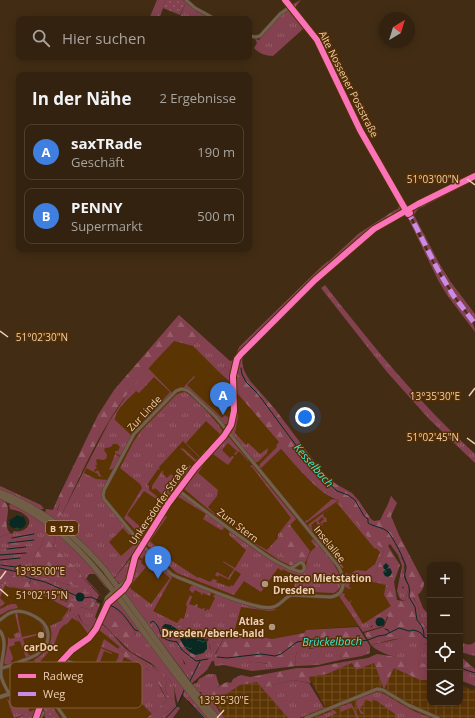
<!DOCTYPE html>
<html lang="de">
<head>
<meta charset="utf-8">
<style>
  body { margin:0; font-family:"Open Sans",sans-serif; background:#3a2a18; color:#f1f3f6 }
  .controls { position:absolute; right:12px; bottom:12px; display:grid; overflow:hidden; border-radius:8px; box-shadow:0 2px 10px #0003 }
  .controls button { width:36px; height:36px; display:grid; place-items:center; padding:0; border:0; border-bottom:1px solid #4d3f2f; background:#32220f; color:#f1f3f6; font:20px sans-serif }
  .compass { position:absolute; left:379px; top:12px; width:36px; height:36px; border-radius:50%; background:#32220f; box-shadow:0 2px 10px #0003; rotate:38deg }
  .you { position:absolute; left:305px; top:417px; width:14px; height:14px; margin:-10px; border:3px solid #fff; border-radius:50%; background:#1a73e8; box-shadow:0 0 0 6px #1a73e833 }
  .badge { display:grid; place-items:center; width:26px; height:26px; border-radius:50%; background:#95b2f1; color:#fff; font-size:13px; font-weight:700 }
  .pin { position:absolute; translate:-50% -33px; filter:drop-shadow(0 1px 2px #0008) }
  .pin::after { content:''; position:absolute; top:21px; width:14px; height:12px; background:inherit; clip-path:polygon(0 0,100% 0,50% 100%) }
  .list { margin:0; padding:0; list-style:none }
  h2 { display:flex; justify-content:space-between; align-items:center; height:52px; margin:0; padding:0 16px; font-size:17px }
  h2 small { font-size:13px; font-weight:400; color:#a8a49e }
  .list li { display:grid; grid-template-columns:26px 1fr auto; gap:12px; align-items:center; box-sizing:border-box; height:56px; margin:0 8px 8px; padding:0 8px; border:1px solid #4d3f2f; border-radius:8px }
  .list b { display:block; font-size:15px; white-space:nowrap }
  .list p { margin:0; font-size:13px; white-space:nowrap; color:#a8a49e }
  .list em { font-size:13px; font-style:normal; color:#a8a49e }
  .icon { flex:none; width:22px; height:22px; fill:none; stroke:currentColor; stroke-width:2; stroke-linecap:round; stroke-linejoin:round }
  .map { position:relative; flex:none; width:475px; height:718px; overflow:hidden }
  .search { position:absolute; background:#32220f; box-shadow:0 2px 10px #0003; left:16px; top:16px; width:236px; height:44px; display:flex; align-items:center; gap:10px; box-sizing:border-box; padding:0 14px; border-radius:8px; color:#a8a49e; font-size:15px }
  .panel { position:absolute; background:#32220f; box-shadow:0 2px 10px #0003; left:16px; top:72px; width:236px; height:180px; border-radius:8px }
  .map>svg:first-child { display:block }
  .built { fill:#5b3403 }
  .industrial { fill:url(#industrial-grid) }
  .grass { fill:url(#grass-tufts); fill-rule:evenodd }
  .forest { fill:url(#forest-firs); fill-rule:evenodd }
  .wetland { fill:url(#wetland-marsh) }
  .park { fill:url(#park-dots) }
  .water { fill:url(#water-ripples) }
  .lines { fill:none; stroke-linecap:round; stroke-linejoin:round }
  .stream { stroke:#092923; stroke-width:1 }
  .minor-casing { stroke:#564533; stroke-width:4 }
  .tertiary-casing { stroke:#564533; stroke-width:5 }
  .primary-casing { stroke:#564533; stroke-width:6 }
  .minor { stroke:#74604c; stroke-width:3 }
  .tertiary { stroke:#74604c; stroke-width:4 }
  .primary { stroke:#725e47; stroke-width:5 }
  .quiet { stroke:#ca8be6; stroke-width:5; stroke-dasharray:10 5; stroke-linecap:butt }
  .cycleway-casing { stroke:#552f01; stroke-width:8 }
  .cycleway { stroke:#fb73b8; stroke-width:6 }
  .ticks { fill:none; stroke:#edcfb5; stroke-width:1.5 }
  .poi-dot { fill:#b1967d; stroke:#552f01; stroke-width:1.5 }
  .labels { text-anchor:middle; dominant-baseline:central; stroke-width:3; stroke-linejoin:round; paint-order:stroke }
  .shield { fill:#552f01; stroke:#bf9f7f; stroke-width:1 }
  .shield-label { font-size:9px; font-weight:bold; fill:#edcfb5 }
  .street-label { font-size:10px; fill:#edcfb5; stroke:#552f01 }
  .poi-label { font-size:10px; font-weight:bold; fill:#edcfb5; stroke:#552f01; text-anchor:start }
  .water-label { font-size:11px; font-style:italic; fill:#3ee7d5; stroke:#552f01 }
  .key { fill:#552f01; stroke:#835f37; stroke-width:1 }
  .key-label { font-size:11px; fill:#edcfb5 }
  .ticks-label { font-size:10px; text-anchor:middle; fill:#edcfb5; stroke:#552f01; stroke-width:3; stroke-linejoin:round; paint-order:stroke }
</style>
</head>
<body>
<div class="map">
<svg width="475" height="718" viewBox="0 0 475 718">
  <defs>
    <pattern id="industrial-grid" width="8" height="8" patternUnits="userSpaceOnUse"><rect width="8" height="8" fill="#5b3403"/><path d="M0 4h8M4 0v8" fill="none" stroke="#735026"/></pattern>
    <pattern id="grass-tufts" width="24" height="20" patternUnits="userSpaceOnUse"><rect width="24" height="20" fill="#844250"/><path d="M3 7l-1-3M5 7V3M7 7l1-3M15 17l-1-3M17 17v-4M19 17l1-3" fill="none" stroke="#965c67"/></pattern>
    <pattern id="forest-firs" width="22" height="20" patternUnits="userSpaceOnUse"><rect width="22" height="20" fill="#844250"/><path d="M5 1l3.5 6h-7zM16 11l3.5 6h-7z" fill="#965c67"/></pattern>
    <pattern id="wetland-marsh" width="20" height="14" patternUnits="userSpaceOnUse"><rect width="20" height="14" fill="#844250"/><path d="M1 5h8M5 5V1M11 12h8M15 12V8" fill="none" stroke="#965c67"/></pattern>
    <pattern id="park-dots" width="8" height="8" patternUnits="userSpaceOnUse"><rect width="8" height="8" fill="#844250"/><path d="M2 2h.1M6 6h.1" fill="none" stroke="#965c67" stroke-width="1.8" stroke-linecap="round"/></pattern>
    <pattern id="water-ripples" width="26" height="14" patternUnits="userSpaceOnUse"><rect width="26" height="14" fill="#092923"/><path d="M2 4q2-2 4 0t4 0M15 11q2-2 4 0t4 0" fill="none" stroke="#2d4741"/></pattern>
  </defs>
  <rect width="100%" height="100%" fill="#422d14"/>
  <g class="built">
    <polygon points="174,341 193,346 229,382 231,370 236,372 238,393 284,446 281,449 310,480 332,499 339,500 399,569 370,579 388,585 391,606 363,625 359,626 306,630 304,633 272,639 228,631 212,636 160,620 128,595 137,558 132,554 122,565 104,543 82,474 109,422 148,368"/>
    <polygon points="0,583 37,592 70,610 61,620 50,626 51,629 73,613 88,634 95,626 120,646 118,649 128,659 147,669 131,693 152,714 147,718 60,718 48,701 45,703 40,701 37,710 31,712 17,718 0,718"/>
  </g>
  <g class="industrial">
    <polygon points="352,663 356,670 374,663 384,688 394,668 420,680 430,680 430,703 460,703 460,685 472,690 473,689 475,690 475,718 299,718 325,707 309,677 327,674"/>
    <polygon points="257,682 288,718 225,718 214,702 240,685"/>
  </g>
  <g class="grass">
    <polygon points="157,0 166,0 159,19 149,19"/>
    <path d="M301 0 296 6V10L316 33 328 54 361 126 406 206 408 207 475 173V177L423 203 409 212 410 214 414 215 439 263 450 281 475 314V322L455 296 435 264 412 217 410 218C424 248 440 279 460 306 466 314 475 321 475 332L447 295 438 280 408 218 403 215C340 248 293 305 244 355 239 365 246 375 252 383L236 371 243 354 327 270 325 266H322L328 261 330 263 367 232 398 213 397 211 395 210 398 209 399 206 385 177 352 120 317 44 308 31 303 29 273 56C266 56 258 53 254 48L257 43 255 39 259 40 283 13 292 8 291 5Z"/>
    <polygon points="186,2 198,12 212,19 179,19"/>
    <path d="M325 285C372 345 419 403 475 454V463L429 419 387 372 321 288Z"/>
    <polygon points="179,315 230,361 234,360 239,347 240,350 242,351 233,371 231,371 232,404 231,390 231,414 231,371 225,367 219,372 193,346 199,337 177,317"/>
    <path d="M148 368 172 393 178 389 139 427 170 392 154 377 139 393 136 391C129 399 115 409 115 420L131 435 134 432 121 456 115 453V451H118L120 447 117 444H113L111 447 105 448 104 450 107 455 106 459 103 460 98 459 96 460 97 465H95L97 468 94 470 95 472 98 470 101 476 104 477 98 476V474L86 468 84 473 96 479 108 480 102 495 135 537 134 538 130 534 129 535 123 528 109 542 121 556 138 541 140 544 116 576 113 578 45 513 46 509 53 510 58 498 60 503 57 510 62 514 109 422 132 387Z"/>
    <polygon points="194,376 195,377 187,385 222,418 225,415 230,419 228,425 224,424 191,391 183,388"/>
    <path d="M185 392C193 396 220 424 223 432L208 449 220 434 206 421 186 443 200 457 205 450 206 451 194 465 195 462 180 448 184 449 196 460 199 457 183 441 159 467 160 470 158 469 147 485 149 486V490L165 503 161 509 159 505 161 502 144 491 127 515 145 531 143 530 140 532 144 534 146 533 155 518 144 537H142L124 518 142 488 140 484 120 468 134 441 141 431 176 395 180 393Z"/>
    <polygon points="252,410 284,446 261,468 259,467 260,464 277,447 276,446 279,442"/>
    <polygon points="238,413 238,417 235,433 246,445 248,443 260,454 268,448 267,453 258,462 255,462 231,433 236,415"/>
    <polygon points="228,436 248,460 248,461 239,451 235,455 234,454 237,451 228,443 222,450 230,458 232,456 234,457 228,465 213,454 206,461 198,473 218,490 217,496 208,507 220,519 183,488 200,465 225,437"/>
    <polygon points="115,454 120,457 115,468 109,470"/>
    <polygon points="189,465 192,467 167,500 165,500 166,498 155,488 153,490 152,488 152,486 162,471 164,472 162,473 167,478 171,474 177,480"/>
    <polygon points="252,465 296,519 290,525 288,524 279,533 281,536 281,550 284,551 284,553 279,560 249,540 267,550 278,538 278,534 291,518 252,467 250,467"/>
    <polygon points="0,486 41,505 44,509 39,509 0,490"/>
    <path d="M181 493 225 527 222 530H221L203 519 206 514 177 496 164 515 167 517 150 541 169 559 198 578 199 577 210 582 213 579 217 580 216 582 230 587 231 585 233 586 241 574 235 570 230 578V580L219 575 218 577 215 575 217 572 228 578 234 569 223 562V561L235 568 246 550 229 535V531C241 539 293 582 306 569 307 561 307 553 316 547L311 541 313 539C323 552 345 571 340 588L334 593 291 591 292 588H294L295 582H293L296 581 297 575 288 572 283 569 282 571 278 568 261 592 244 581 234 595 177 573 146 544C149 535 174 496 181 493Z"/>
    <polygon points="332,499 339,500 306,523 305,521 308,520"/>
    <polygon points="338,502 340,502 374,544 378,545 384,552 373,579 370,581 388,585 391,606 385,622 384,619 381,626 384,626 363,632 339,596 342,593 345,594 344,596 349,602 352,600 350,603 363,624 391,606 384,595 386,585 351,577 349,587 351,588 350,589 345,587 345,574 347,573 349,575 356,570 366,571 375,564 380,552 376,548 375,549 337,503 323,513 324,518 326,517 327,522 325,522 322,523 323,526 320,522 321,522 324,519 322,517 318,521 322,526 320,526 315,529 316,531 313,527 314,528 318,525 316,521 311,525 312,526 311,527 314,532 312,531 308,525"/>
    <path d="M12 503 50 527 86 559 107 588 106 594 107 589 95 574H89L86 579 103 597 82 577 79 571 54 547 56 538 46 532 41 546 36 553 32 567 29 571 31 578 29 584 22 578 0 572V537L10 533 12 534 14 531C24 534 36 523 25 515 21 511 14 510 10 509L9 505Z"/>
    <polygon points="319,536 321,537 344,568 342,568 318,538"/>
    <polygon points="142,550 145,550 152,557 152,560 149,559 144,556 142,559 138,556"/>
    <path d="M398 555C407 562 403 566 404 575 404 580 408 583 409 587L405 601 400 599 397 591 402 566Z"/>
    <path d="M137 558 142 561 141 563 146 567 130 586 131 589 151 604 170 578 156 566 157 564H159L172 577 153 611 177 623 181 618 184 619 187 607 186 604 190 595 192 597 189 604 195 606 196 604 198 605 197 607 202 609 204 608H205L204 610 206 611 207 609 209 610 215 598 213 596 217 593C231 599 259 613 275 609L276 610 269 611 241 607 234 632 228 631 227 637H224L215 654 237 660 270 664 271 669 252 671 224 665 215 666 214 661H212L207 670 192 683 127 596 125 592ZM164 621 212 636 221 637 214 643 210 650 209 640 207 642V646L204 653 196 655 199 668 184 664 182 656 173 642 180 639 184 634 186 636 185 643 190 633 180 631V634L162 627 165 624Z"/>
    <polygon points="130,559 132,560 128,576 122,583 119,583 114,579"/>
    <polygon points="0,583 37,592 11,587 11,588 5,585 0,598 5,603 0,607"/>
    <polygon points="194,585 209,591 211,593 210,596 203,593 202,595 201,595 201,593 195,590 193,593 191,592 191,591 189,590 191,586"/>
    <polygon points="418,595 423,608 430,616 430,631 420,620 418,605 413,597"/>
    <path d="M113 600 118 601 209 718H203L182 694 178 703 177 701 174 687 170 680 151 663 131 652 102 623 108 605ZM116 609 132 627 136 635H118L115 633Z"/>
    <path d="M96 602 100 604 95 617 97 620 91 630 92 627 83 624 79 615 73 613 79 622 72 618 67 624 64 625 60 629 53 647 37 665 34 660C47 653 55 640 50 626L62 620 71 610 70 606 80 607 92 610Z"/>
    <polygon points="11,604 16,604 18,608 9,610 0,615 0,609"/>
    <polygon points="15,613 17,613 22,637 44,632 42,625 46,633 23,639 28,654 31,656 26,658 20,641 14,642 15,645 9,647 13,658 11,662 12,664 8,665 4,663 8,644 8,638 9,637 10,639 15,638 14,634 19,632"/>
    <path d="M101 624C111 630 117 641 126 649 140 661 168 669 174 688 175 693 174 697 175 701 168 696 162 691 167 683 161 668 140 662 128 653 118 646 109 637 99 630Z"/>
    <path d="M403 638H416L430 647V665C413 661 383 657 371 645Z"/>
    <polygon points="104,639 124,653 124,657 117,674 113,673 117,659 119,658 118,657 119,654 101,647"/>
    <path d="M460 641C465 645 470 646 475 642V656L460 652Z"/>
    <polygon points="343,642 351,643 354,645 354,648 341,654 340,660 318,665 296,666 295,659 297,652 305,647 310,649 333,649"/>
    <polygon points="101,648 112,653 112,654 104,651 98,668 94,667"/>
    <path d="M141 666C155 672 159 687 167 700L165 702 152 714 131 693 128 682V681L130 682 132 678 131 676 135 678 138 677Z"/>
    <polygon points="460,671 467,672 475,676 475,686 462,681 460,678"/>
    <polygon points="208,674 214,674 216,675 219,685 215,690 209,693 219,711 225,718 219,718 200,696 202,692 198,692 193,684 197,683 199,679"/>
    <polygon points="293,680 309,683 324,708 299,718 288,718 262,688"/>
    <polygon points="379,692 384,694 411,710 430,718 396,718 395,714 374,699 371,702 366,699 360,709 364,714 361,714 356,704 358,699 374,693"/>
    <polygon points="17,693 25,693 14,695 32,693 40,695 41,701 38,710 37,710 40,701 35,699 35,696 32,694 20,695 20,697 11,698 10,697 12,696 10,695"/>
    <polygon points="7,699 14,705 28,704 29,711 31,712 14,718"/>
    <polygon points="351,703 359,718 357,718 352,707 341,712 340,707"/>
    <polygon points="176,706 180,708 173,718 161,718 165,713"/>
    <polygon points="334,710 337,713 326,718 316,718"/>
  </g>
  <g class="forest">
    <polygon points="475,177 475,180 418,209 414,215 410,214 409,212 413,208"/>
    <polygon points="395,210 397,211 398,213 367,232 330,264 328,262 358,234"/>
    <polygon points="325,265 325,267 307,284 242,351 240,350 239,347 322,266"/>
    <path d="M177 317 199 337 193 346 174 341C150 366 127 391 109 421 91 451 77 483 62 514L58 517 56 515 60 503 58 498 98 415 114 390Z"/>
    <polygon points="225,367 231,371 230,382 219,372"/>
    <path d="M236 371 252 383 275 409 323 473 336 484 352 493 359 501 371 519 374 521 380 520 388 504 391 496 397 503 391 516 399 535 424 583C424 590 419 595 413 598L418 605 420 620 430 632V647C411 632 392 640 371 645L364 633 384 627 388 617 384 611 391 606 386 596 388 585 370 581V579H373L384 552 378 545H374L340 502H338L339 500C321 497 294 463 281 449L283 446 238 394H235ZM390 544 398 555 403 559 405 567 404 574 409 587 405 601 397 600 394 582 400 565 388 546Z"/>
    <path d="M0 499C17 506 0 522 10 533L0 537Z"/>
    <path d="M288 524 290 525 310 551 305 563C301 559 296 563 292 566L279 560 284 553V551C280 549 275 550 270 548L281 536 279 534Z"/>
    <path d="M46 532 56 538 54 547 79 571 82 577 99 595 92 610 80 607 76 608 71 606C70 612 66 618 61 620L69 609 37 592 0 583V572L22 578 30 584 31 578 28 575 29 571 32 567 36 553 41 546ZM40 576 65 584 73 585 91 603 66 602 48 591Z"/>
    <path d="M111 609H116L132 627 136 636 129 642C115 636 104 625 111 609Z"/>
    <polygon points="76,612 83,624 92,627 91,630 88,634 73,613"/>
    <path d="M164 621 212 636 222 637 214 643 212 655 208 638 205 639C197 634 188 634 180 631 174 629 172 625 165 624Z"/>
    <path d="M358 627 370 646V653L362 656 340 660 341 654 345 651 354 648V645L351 643 343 642 333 649 322 652C314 647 305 647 297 652L295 659 296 666 271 669 270 664 264 663 216 659 215 656 224 637H227L228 631 272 639 304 633 306 630Z"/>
    <path d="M180 639 186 649 196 655 199 667 197 672 192 675C185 664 180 653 173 642Z"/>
    <path d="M120 646C133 659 161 667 167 683 162 691 168 696 175 701L176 706 165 713 161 718H147L165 702 167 700 160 686 147 669 136 665 134 662 124 657V653L118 649Z"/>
    <path d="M377 654 397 657 430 665V680H420L394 668 384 689 374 663 356 670 352 663 327 674 309 677 311 683 293 680 262 688 257 682 240 685 214 702 209 692C216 689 219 685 227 682L231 683 233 679 241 675 250 677 297 668H311L343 662 368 658Z"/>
    <polygon points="460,656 475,669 475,676 467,672 460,671"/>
  </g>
  <g class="wetland">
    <polygon points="34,531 36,534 35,536 14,539 11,538 15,536 26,535"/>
    <path d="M32 539H35L32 543C22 543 14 548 5 544V542Z"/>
    <polygon points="29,546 34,546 31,548 0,551 1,549 19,548"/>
    <polygon points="32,551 29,553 0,557 0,554"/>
    <polygon points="30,555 26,560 0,562 0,559 14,559"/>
    <path d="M25 562 21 568C14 570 6 569 0 565Z"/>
    <path d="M40 576 65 584 86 587 96 595 91 603C70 609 52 593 34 584L35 579Z"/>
  </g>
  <g class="park">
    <polygon points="166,0 183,0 186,2 180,15 163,8"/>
    <polygon points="48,701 49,702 60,718 46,718 44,716 45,713 43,709 45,703"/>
    <polygon points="36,709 38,710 35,718 17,718"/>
  </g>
  <g class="water">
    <path d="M18 514 24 517 26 523C24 529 19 530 13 528V527L12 528 8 523C10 518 15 518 18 514Z"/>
    <polygon points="386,563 389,566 387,569 390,568 392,572 391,575 388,577 385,576 383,572 386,569 384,569 383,566"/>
    <circle cx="80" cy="597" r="4.5"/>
    <circle cx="380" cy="622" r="4.5"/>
    <path d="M165 624 171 625 180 631V634C172 639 166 636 162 627Z"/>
    <path d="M186 633 188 634 185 641 190 633C200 636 208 637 207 649 195 662 186 650 180 639Z"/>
  </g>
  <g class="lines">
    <g class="stream">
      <path d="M241 368 242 374 246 382 258 394 298 448 311 462 319 474 337 491 348 495 355 500 364 516 368 519V523C374 527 383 527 388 532 393 537 405 561 406 567 406 571 404 573 405 577 409 588 410 584 409 597L415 607 417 620C422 626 424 629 424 637"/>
      <polyline points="12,538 34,534"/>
      <polyline points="8,543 34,540"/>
      <polyline points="7,549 26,547"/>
      <polyline points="0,555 26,553"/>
      <polyline points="0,560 20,558"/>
      <polyline points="1,565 16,567 21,565"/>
      <polyline points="0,568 18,572 29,578 45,582 77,596"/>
      <polyline points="403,587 403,588"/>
      <polyline points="83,598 91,597 102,602"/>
      <path d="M109 605C122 609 127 620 135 630L138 631"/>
      <path d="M150 623 153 621C162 628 158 634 164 638 167 641 173 641 177 642L182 650 196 661 208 659"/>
      <polyline points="371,627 372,626"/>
      <polyline points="385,629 388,630 390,633"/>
      <polyline points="217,657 227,658 261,654 275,656 281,654 297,642 311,640 349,639 361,641 368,640 378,636 385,635 399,628 409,631 413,630 417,631 421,633 424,637 430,640"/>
      <polyline points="460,668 475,673"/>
      <polyline points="190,681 200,661"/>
      <polyline points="188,701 204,718"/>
      <polyline points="179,703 185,688"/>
      <polyline points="166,718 178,705"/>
    </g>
    <g class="minor-casing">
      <g id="minor">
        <polyline points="186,0 195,8 215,19"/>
        <polyline points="285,0 317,40 360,130 384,170 406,211"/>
        <polyline points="249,36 256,37 260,36 280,14 290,7"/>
        <path d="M181 389 187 390 191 393 216 417 338 566C344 576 348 594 331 597L291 595C284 598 280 606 273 607 258 612 195 584 177 577L171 574 142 545 104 499 103 495 104 490 134 434 176 391Z"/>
        <path d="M178 490C200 507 222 524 245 540 263 553 279 566 301 572L304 570C305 566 304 564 301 562L290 569"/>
        <path d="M0 620C4 617 8 613 13 612 20 610 28 613 34 616 52 625 53 644 36 655 32 657 28 659 24 660 16 663 9 667 1 668"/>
        <path d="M0 631C9 643 0 659 1 674 1 681 6 687 9 694"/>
        <path d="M63 659C74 667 143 676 124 699 116 708 96 699 86 696L83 697 81 701 84 704 90 705 100 700"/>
        <polyline points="39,710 43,713 40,718"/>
        <polyline points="36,718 45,693 51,698 65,718"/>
        <polyline points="306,718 377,689 383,690 408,705 438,718"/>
      </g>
    </g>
    <g class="tertiary-casing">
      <g id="tertiary">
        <polyline points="105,607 109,600 121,591 127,585 131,577 135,557 178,490 195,468 224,436 231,425 234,411 233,376 237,359 241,354 315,280 374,229 418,204 475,176"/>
        <path d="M0 697C15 692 30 687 45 693L60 663 67 654 89 638 93 634 100 623 107 598 114 591 125 582 129 577"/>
      </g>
    </g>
    <g class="primary-casing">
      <g id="primary">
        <path d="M0 492C42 508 76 536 105 570L187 682 217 718"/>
        <path d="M0 496C67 525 99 571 140 627 163 658 186 689 211 718"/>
      </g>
    </g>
    <use href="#minor" class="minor"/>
    <use href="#tertiary" class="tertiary"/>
    <use href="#primary" class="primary"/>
    <polyline class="quiet" points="406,211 412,219 438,270 453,295 475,324"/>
    <g class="cycleway-casing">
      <g id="cycleway">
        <polyline points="285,0 317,40 360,130 408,214 410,213"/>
        <polyline points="36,718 44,695 60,663 72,650 89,638 96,629 108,603 124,589 129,581 135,557 168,504 195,468 224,436 231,425 234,411 233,376 237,359 241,354 315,280 374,229 418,204 475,176"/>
      </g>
    </g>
    <use href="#cycleway" class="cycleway"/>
  </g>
  <path class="ticks" d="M467 179 475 185M0 331 8 337M469 396 475 388M467 438 475 444M0 579 6 571M0 589 8 596M217 718 224 710"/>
  <g class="poi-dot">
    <circle cx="265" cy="584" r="4"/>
    <circle cx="272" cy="627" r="4"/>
    <circle cx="41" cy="635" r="4"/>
  </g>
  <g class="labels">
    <rect class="shield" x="46" y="521" width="32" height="14" rx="3"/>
    <g class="shield-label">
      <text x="62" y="528">B 173</text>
    </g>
    <g class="street-label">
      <text transform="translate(349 84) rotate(63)">Alte Nossener Poststraße</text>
      <text transform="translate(144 413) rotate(-47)">Zur Linde</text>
      <text transform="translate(158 504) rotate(-56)">Unkersdorfer Straße</text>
      <text transform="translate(238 525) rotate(37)">Zum Stern</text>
      <text transform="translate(330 544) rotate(51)">Inselallee</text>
    </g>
    <g class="poi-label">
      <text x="273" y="578">mateco Mietstation<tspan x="273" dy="12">Dresden</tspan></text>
      <text x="264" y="621" text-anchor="end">Atlas<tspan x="264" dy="12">Dresden/eberle-hald</tspan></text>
      <text x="41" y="647" text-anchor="middle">carDoc</text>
    </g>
    <g class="water-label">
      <text transform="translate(314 465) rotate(49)">Kesselbach</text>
      <text transform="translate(332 641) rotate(-1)">Brückelbach</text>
    </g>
  </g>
  <rect x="10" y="662" width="132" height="46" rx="6" class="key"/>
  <rect x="18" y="674" width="18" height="4" fill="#fb73b8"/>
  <rect x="18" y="692" width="18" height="4" fill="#ca8be6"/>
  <g class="key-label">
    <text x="43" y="680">Radweg</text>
    <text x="43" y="698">Weg</text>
  </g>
  <g class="ticks-label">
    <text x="433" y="183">51°03'00"N</text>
    <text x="42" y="341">51°02'30"N</text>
    <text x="435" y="400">13°35'30"E</text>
    <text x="433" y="441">51°02'45"N</text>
    <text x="40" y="575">13°35'00"E</text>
    <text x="42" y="599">51°02'15"N</text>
    <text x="224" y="704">13°35'30"E</text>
  </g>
</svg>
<div class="controls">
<button>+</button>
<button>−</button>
<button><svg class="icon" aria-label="locate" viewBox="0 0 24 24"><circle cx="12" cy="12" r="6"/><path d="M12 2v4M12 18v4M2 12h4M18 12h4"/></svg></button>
<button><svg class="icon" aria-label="layers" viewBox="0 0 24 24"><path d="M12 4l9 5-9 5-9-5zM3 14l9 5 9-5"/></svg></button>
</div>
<svg class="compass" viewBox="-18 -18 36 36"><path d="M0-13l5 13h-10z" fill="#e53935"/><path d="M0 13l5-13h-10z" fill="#a8a49e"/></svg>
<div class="you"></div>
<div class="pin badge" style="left:223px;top:415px;background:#3f7fe0">A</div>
<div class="pin badge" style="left:158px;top:579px;background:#3f7fe0">B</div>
<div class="search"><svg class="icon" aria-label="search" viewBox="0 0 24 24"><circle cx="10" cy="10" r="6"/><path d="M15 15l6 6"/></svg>Hier suchen</div>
<section class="panel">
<h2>In der Nähe<small>2 Ergebnisse</small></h2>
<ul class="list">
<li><span class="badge" style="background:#3f7fe0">A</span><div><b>saxTRade</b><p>Geschäft</p></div><em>190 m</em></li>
<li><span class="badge" style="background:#3f7fe0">B</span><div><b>PENNY</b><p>Supermarkt</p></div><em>500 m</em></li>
</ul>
</section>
</div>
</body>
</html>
